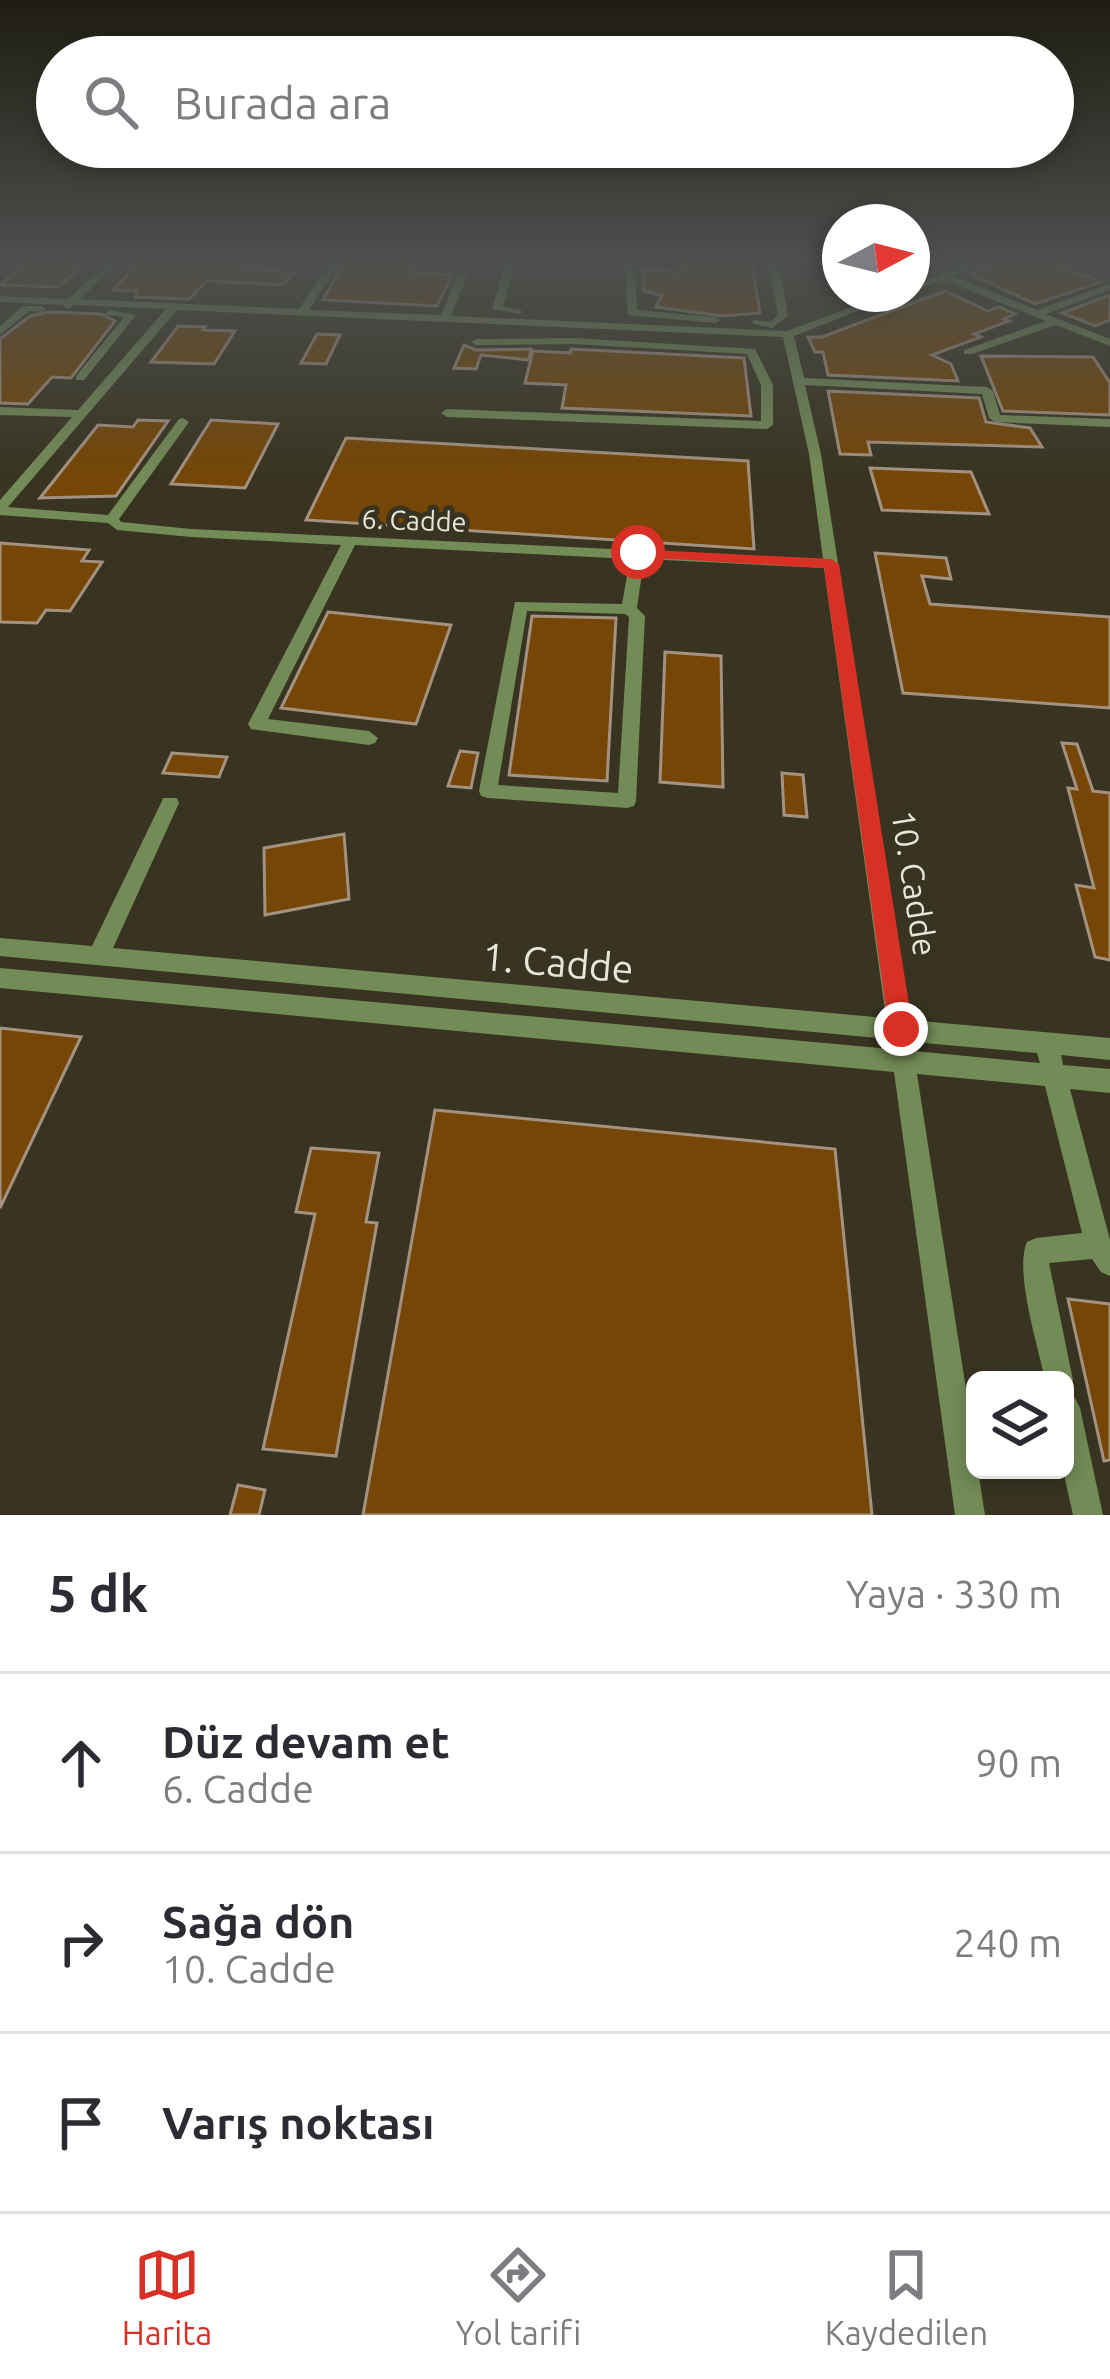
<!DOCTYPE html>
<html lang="tr">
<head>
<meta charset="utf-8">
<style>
  body { margin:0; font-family:Ubuntu,sans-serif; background:#f2f2f3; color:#2b2b33 }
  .controls { position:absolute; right:36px; bottom:36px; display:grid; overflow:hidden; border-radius:18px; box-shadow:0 6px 18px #0003 }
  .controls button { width:108px; height:108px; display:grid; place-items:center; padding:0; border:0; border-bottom:3px solid #e1e1e2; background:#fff; color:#2b2b33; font:60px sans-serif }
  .compass { position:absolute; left:822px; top:204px; width:108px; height:108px; border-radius:50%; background:#fff; box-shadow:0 6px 18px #0003; rotate:83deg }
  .stop { position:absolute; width:36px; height:36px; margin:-27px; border:9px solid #d93025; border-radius:50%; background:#fff }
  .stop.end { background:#d93025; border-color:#fff; box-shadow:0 3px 12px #0008 }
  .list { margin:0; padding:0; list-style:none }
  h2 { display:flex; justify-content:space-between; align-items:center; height:156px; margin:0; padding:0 48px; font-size:51px }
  h2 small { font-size:39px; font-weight:400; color:#7c7c81 }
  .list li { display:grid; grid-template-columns:78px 1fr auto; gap:36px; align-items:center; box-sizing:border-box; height:180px; padding:0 48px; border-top:3px solid #e1e1e2 }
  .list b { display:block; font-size:45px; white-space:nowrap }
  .list p { margin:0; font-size:39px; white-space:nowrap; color:#7c7c81 }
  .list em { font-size:39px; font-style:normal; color:#7c7c81 }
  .icon { flex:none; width:66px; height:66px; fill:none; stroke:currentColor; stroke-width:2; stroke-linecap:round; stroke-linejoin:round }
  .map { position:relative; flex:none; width:1110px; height:1515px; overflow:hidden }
  .search { position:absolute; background:#fff; box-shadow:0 6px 18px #0003; left:36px; right:36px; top:36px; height:132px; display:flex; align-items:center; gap:30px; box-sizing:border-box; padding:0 42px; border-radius:66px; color:#7c7c81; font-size:45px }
  .sheet { height:696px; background:#fff }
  nav { display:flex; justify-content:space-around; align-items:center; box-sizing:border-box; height:168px; border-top:3px solid #e1e1e2; background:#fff; font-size:33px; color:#7c7c81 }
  nav a { display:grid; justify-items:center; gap:6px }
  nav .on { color:#d93025 }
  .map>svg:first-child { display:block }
  .building { fill:#754606; stroke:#a49281; stroke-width:3 }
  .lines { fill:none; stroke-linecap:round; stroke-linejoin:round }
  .minor { fill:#738b57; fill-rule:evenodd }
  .route { fill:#d93025 }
  .labels { text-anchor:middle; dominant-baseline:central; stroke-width:10; stroke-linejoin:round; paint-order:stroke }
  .far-street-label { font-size:27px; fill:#e8e5d9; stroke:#383421 }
  .street-label { font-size:33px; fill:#e8e5d9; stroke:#383421 }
  .near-street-label { font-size:39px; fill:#e8e5d9; stroke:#383421 }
</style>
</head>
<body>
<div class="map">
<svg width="1110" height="1515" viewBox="0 0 1110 1515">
  <rect width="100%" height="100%" fill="#383421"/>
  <g class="building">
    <polygon points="26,264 84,264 58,287 0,285"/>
    <polygon points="137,264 221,264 294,273 284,285 207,281 189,299 136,297 137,291 113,290"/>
    <polygon points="343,264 417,266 413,273 452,275 437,306 323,300"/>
    <polygon points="681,264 752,264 760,313 722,316 656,307 662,295 644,291 643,270 682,272"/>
    <polygon points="995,264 1054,264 1102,282 1035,304 970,274"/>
    <polygon points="945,291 988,311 999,307 1015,314 1004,319 1009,321 974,334 981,337 932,355 951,364 958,381 828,375 823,352 815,352 808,337 822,337"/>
    <polygon points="1110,295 1110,320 1095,326 1062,313"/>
    <polygon points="49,312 101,314 115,321 71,378 52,377 28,404 0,403 0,339 30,316"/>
    <polygon points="178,326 205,327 203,330 235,331 214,364 151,362"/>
    <polygon points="317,334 340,335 326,364 301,363"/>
    <polygon points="464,345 476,350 531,349 529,360 481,355 476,369 454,368"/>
    <polygon points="571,349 744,358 751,416 562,408 566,385 525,383 533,351 570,353"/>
    <polygon points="981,356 1093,357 1110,383 1110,415 1003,411"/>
    <polygon points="828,391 979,398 986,422 1030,428 1042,447 868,442 871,455 840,454"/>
    <polygon points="138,420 168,421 116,496 40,498 98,425 133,427"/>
    <polygon points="211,420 278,424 245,488 171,484"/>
    <polygon points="346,438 748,461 754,549 306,520"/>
    <polygon points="870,468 971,472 989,514 882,510"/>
    <polygon points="0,543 89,550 82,561 102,562 70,611 46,610 37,623 0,622"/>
    <polygon points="875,553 946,558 951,579 922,576 930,604 1110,617 1110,708 903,693"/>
    <polygon points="328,612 451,625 416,724 281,708"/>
    <polygon points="532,616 616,618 607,781 509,775"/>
    <polygon points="665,652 721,656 723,787 660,782"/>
    <polygon points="1062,743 1077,744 1093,791 1110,793 1110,960 1095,957 1076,885 1094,888 1068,788 1077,789"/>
    <polygon points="460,751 478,753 471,788 448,786"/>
    <polygon points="172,753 227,757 219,777 163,773"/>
    <polygon points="782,773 803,775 807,817 784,815"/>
    <polygon points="344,834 349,899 265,915 264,848"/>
    <polygon points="0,1028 81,1037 0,1208"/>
    <polygon points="435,1110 835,1149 872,1515 363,1515"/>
    <polygon points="311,1148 379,1153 366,1222 377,1223 336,1456 263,1449 315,1214 296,1212"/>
    <polygon points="1068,1299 1110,1304 1110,1460 1104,1461"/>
    <polygon points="238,1485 265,1490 259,1515 230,1515"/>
  </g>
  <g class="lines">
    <g class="minor">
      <path d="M106 264H116L80 299 299 309 328 264H338L309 310 441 315 457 276 462 273 467 276 451 316 787 331 887 294H901L794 336 804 378 987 387 993 391 1000 415 1110 419V427L995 422 989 418 982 394 805 385 821 454 909 1020 1110 1038V1060L1061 1055 1063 1065 1110 1069V1093L1070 1089 1110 1240V1276L1101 1272 1092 1259 1049 1263 1073 1380 1069 1390 1065 1392V1380H1045C1038 1346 1014 1271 1027 1242L1036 1238 1082 1233 1045 1086 917 1074 975 1447V1470H978L985 1515H955L894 1072 0 988V968L890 1049 889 1039 0 956V938L92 946 161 803 163 798H177L179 803 113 948 886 1018 824 568 644 559 637 608 645 616 636 801 634 806 627 808 488 798 481 796 479 791 515 602 622 604 630 559 355 545 268 719 369 731 378 738 375 743 369 745 251 729 248 724 341 545 191 537 117 530 108 523 0 515V500L72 417 0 415V407L78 410 166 309 74 305 67 309 63 305 0 302V296L68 299ZM177 310 783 337 809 454 823 559 644 551 638 548 632 550 191 529 121 522 119 519 189 422 183 418 179 419 108 515 8 507ZM527 611 625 614 629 617 618 793 498 785ZM912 1042 1037 1053 1040 1063 914 1051Z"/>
      <polygon points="505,264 515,264 503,307 521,310 521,314 492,309"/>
      <polygon points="625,264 635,264 637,310 715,317 720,320 715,323 628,315"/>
      <polygon points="769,264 779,264 788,316 772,328 750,323 755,320 770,322 778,315"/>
      <polygon points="830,264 840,264 840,268 832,266"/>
      <polygon points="921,264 935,264 912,272 912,266"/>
      <polygon points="969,264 982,264 953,276 1037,310 1110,284 1110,290 1046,314 1110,339 1110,346 1056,325 972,354 964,354 964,350 1046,321 944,280 912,291 912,285"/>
      <polygon points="23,306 41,306 46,309 41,312 29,311 0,335 0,326"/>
      <polygon points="110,310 136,315 84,380 76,380 76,376 124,317 106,315 105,313"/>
      <polygon points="574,338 755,349 773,385 773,425 767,429 447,417 441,413 447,409 761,421 761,385 747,354 574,344 476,345 471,342 476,339"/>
      <polygon points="1065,1393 1075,1398 1080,1408 1103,1515 1073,1515 1063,1470"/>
    </g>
  </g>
  <linearGradient id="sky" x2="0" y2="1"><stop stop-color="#1f1d12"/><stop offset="0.55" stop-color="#4d504e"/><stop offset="1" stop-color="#4d504e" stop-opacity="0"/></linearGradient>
  <rect width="1110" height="476" fill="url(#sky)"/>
  <polygon class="route" points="632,549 831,559 839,564 913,1029 910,1038 892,1038 889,1029 824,568 638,557 630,552"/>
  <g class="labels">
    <g class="far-street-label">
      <text transform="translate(414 520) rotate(2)">6. Cadde</text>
    </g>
    <g class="street-label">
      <text transform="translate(915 883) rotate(81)">10. Cadde</text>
    </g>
    <g class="near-street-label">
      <text transform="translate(558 962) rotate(5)">1. Cadde</text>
    </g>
  </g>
</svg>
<div class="controls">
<button><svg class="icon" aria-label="layers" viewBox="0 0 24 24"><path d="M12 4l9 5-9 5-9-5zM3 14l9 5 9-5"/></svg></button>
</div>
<svg class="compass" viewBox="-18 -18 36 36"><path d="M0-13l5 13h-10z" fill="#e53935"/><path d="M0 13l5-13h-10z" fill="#7c7c81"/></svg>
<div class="stop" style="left:638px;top:552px"></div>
<div class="stop end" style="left:901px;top:1029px"></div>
<div class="search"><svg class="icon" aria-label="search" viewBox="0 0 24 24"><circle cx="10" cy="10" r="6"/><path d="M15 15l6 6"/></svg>Burada ara</div>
</div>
<section class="sheet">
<h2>5 dk<small>Yaya · 330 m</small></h2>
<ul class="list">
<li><svg class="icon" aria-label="ahead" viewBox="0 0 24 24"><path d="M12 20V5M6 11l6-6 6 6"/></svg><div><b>Düz devam et</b><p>6. Cadde</p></div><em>90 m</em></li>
<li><svg class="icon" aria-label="right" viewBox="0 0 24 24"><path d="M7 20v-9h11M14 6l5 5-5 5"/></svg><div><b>Sağa dön</b><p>10. Cadde</p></div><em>240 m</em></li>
<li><svg class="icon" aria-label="arrive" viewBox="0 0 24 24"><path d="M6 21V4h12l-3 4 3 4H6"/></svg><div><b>Varış noktası</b></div></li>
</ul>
</section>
<nav>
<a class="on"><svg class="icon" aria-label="map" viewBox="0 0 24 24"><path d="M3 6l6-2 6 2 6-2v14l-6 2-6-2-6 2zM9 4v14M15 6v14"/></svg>Harita</a>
<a><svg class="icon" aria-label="directions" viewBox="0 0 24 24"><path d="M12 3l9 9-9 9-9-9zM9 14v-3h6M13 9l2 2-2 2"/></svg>Yol tarifi</a>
<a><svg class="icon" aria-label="saved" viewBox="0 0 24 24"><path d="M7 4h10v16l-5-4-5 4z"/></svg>Kaydedilen</a>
</nav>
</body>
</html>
